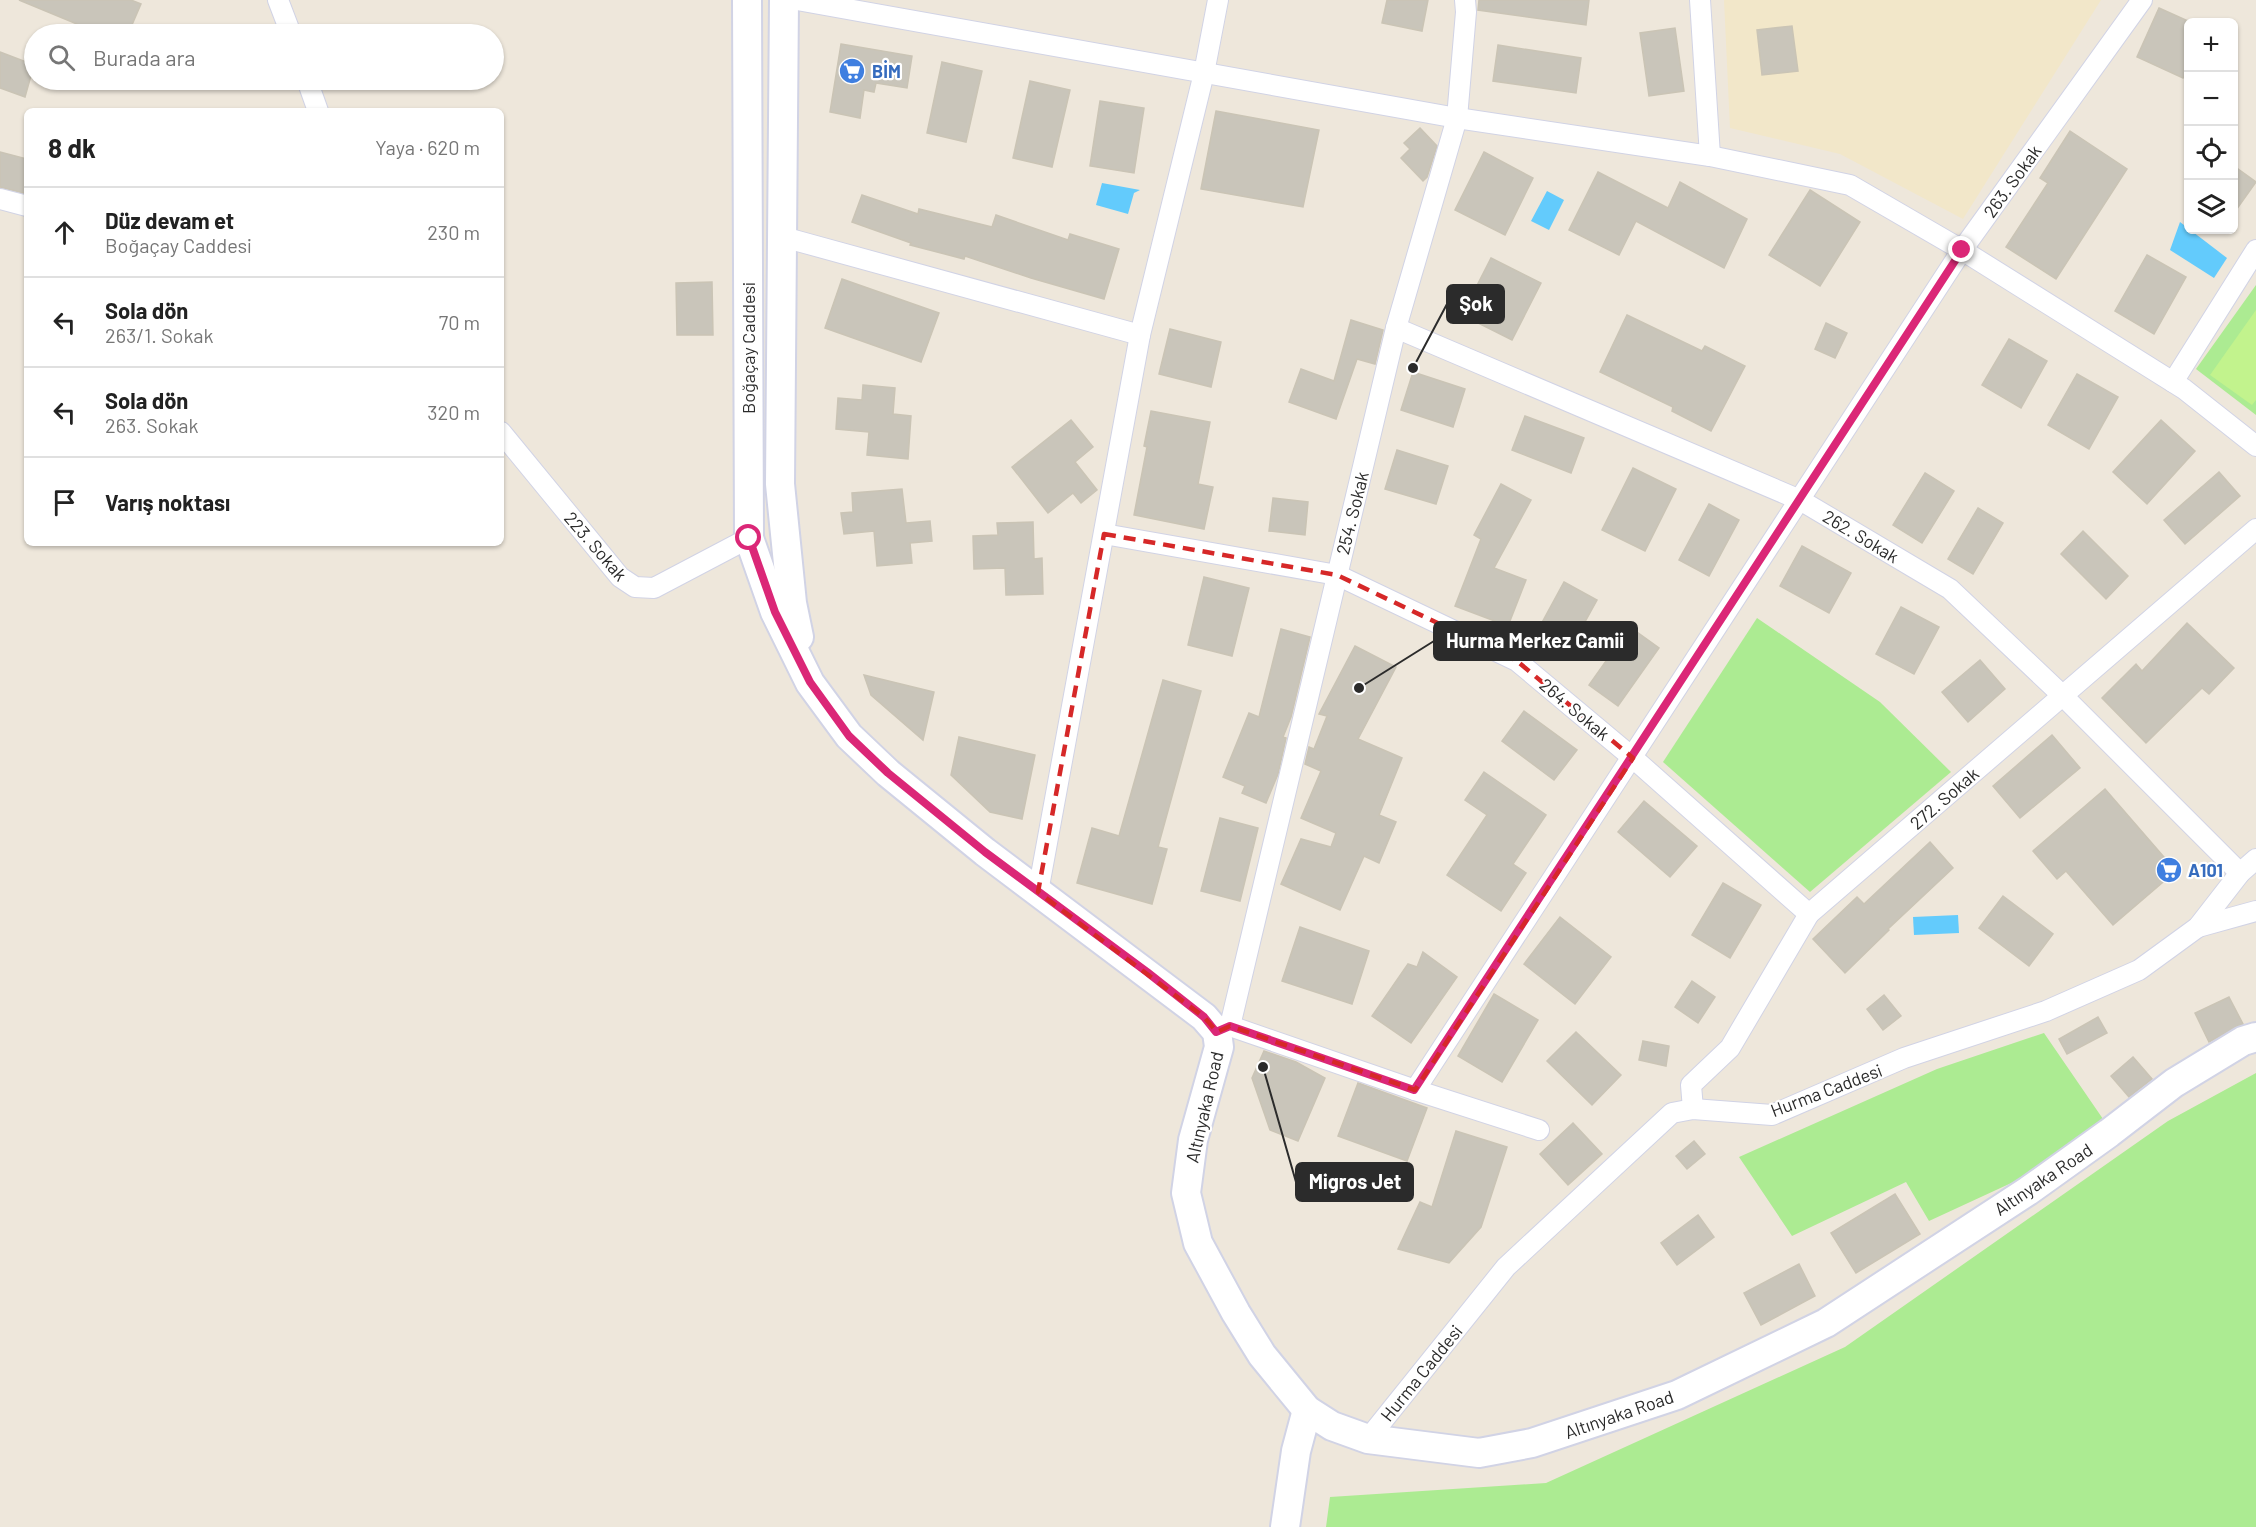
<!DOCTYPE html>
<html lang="tr">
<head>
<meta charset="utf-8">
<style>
  body { margin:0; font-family:Barlow,sans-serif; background:#f2f2f2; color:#222 }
  .controls { position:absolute; right:18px; top:18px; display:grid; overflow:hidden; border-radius:9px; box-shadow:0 2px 4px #0004 }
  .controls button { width:54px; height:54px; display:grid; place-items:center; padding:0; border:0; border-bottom:2px solid #e0e0e0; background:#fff; color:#222; font:30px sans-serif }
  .stop { position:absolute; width:18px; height:18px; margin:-14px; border:4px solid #db2777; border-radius:50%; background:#fff }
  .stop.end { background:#db2777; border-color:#fff; box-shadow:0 2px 6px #0008 }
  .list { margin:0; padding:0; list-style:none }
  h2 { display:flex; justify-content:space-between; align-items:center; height:78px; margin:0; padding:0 24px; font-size:26px }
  h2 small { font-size:20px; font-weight:400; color:#767676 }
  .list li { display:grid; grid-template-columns:39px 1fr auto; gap:18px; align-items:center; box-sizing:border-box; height:90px; padding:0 24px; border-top:2px solid #e0e0e0 }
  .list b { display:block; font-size:22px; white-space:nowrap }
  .list p { margin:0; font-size:20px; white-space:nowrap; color:#767676 }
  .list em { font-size:20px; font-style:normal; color:#767676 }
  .icon { flex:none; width:33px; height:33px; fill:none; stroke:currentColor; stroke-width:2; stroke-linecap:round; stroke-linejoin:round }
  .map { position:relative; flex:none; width:2256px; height:1527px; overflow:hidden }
  .search { position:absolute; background:#fff; box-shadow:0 2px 4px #0004; left:24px; top:24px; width:480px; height:66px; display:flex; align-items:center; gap:15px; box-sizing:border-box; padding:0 21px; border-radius:33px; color:#767676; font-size:22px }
  .panel { position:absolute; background:#fff; box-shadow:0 2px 4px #0004; left:24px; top:108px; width:480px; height:438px; border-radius:9px }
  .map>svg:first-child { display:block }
  .education { fill:#f2e7c9 }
  .green { fill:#aceb92 }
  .pitch { fill:#c2f38d }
  .water { fill:#63cbfc }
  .building { fill:#c9c5ba; stroke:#cac4b5; stroke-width:1.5 }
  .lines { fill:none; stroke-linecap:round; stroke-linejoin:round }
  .street-casing { stroke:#d1d3e5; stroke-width:22 }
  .secondary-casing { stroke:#d1d3e5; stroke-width:32 }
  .street { stroke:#fff; stroke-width:20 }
  .secondary { stroke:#fff; stroke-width:28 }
  .route { stroke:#db2777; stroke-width:8 }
  .marked { fill:none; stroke:#d62828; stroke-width:4.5; stroke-dasharray:12 8; stroke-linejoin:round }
  .labels { text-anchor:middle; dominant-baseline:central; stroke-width:4.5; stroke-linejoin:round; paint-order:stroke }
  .shop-label { font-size:18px; font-weight:bold; fill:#366cbe; stroke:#fff; text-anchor:start }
  .street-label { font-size:18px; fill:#2b2b2b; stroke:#fff }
  .leader { fill:none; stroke:#2b2b2b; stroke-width:2 }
  .callout-dot { fill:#2b2b2b; stroke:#fff; stroke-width:2 }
  .callout { fill:#2b2b2b; stroke:#2b2b2b; stroke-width:2 }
  .callout-label { font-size:20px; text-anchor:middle; font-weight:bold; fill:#fff }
</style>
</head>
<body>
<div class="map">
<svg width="2256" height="1527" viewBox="0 0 2256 1527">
  <rect width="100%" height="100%" fill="#eee7db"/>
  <polygon class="education" points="1724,0 2101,0 1963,219 1840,154 1730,128"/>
  <g class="green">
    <polygon points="2256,285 2256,415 2196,369"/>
    <polygon points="1757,618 1880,702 1951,772 1810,892 1663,762"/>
    <polygon points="2044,1033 2103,1119 2061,1160 1929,1221 1906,1182 1792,1236 1739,1157 1937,1069"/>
    <polygon points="2256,1073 2256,1527 1326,1527 1330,1497 1546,1483 1845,1347 2168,1121"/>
  </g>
  <polygon class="pitch" points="2256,310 2256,400 2252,405 2210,375"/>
  <g class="water">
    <polygon points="143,80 178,80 180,85 143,88"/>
    <polygon points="1102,183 1140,190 1134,193 1128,214 1096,205"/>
    <polygon points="1547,191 1564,200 1549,230 1531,221"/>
    <polygon points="2180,222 2227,258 2214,278 2170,250"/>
    <polygon points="1958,915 1959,933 1914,935 1913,917"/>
  </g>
  <g class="building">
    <polygon points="19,0 131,0 141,4 128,34 101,34"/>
    <polygon points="1387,0 1428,0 1422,31 1382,23"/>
    <polygon points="1479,0 1589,0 1586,25 1478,10"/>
    <polygon points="2159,8 2188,21 2188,67 2183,78 2137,57"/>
    <polygon points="1792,26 1798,71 1762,75 1757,30"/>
    <polygon points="1675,28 1684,91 1649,96 1640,33"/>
    <polygon points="841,44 912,56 907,88 876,83 874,92 864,90 860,118 830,112"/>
    <polygon points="1498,45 1581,58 1576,93 1493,81"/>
    <polygon points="0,52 34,65 25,97 0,88"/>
    <polygon points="942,62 982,71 966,142 927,133"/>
    <polygon points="1030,81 1070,90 1052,167 1013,158"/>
    <polygon points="1100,101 1144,108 1134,173 1090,166"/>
    <polygon points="1216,111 1319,130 1303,207 1201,189"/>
    <polygon points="1420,128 1437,146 1427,177 1423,181 1401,158 1410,149 1404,143"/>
    <polygon points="2070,131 2127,169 2056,279 2006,247 2048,183 2040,178"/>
    <polygon points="0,152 27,159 27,194 0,187"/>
    <polygon points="1484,152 1533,178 1505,235 1455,210"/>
    <polygon points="2234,166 2256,182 2234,213"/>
    <polygon points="1598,172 1668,208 1680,182 1747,219 1724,268 1636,221 1619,255 1569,230"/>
    <polygon points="1810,190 1860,222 1820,286 1769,255"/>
    <polygon points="862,195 918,214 919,209 992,227 996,215 1068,240 1070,234 1119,249 1104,299 1031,278 965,256 964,259 910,245 911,243 852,222"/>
    <polygon points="2147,255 2186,277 2154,334 2115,311"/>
    <polygon points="1491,258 1541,283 1512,340 1462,315"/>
    <polygon points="842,279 939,313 921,362 825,328"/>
    <polygon points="712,282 713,335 677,335 676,283"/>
    <polygon points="1627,315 1702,351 1705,346 1745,366 1711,431 1672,411 1673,407 1600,372"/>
    <polygon points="1351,320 1383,330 1375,364 1357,359 1336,419 1289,402 1301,369 1334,381"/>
    <polygon points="1826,323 1847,333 1835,358 1815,349"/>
    <polygon points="1170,329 1221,342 1211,387 1159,374"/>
    <polygon points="2009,339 2047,361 2021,408 1982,385"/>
    <polygon points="1413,372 1465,389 1453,427 1401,410"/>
    <polygon points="2077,374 2118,397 2089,449 2048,425"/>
    <polygon points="863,385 895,388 893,414 911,416 908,459 867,455 869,432 836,429 838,398 862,400"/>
    <polygon points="1151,411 1210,422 1198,484 1213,487 1204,529 1134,515 1147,447 1144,446"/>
    <polygon points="1525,416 1584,438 1571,473 1512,450"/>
    <polygon points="1071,420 1093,447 1075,462 1097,490 1081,503 1073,493 1048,513 1012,467"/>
    <polygon points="2161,420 2195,451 2147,504 2113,472"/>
    <polygon points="1397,450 1448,466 1436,504 1385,489"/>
    <polygon points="1633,468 1676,489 1645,551 1602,530"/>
    <polygon points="2219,472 2240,496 2185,544 2164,520"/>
    <polygon points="1925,473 1954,491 1922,543 1893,525"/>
    <polygon points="1501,484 1531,500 1494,568 1526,580 1508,626 1455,606 1481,539 1474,535"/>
    <polygon points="902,489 906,523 930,521 932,541 910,543 912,563 877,566 874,531 844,534 841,513 853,512 852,493"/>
    <polygon points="1273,498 1308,502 1305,535 1269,531"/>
    <polygon points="1709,504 1739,520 1709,576 1679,560"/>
    <polygon points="1978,508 2003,523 1973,574 1948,559"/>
    <polygon points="1033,522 1034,559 1042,558 1043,594 1006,595 1005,568 974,569 973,536 998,535 997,523"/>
    <polygon points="2083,531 2128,576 2106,599 2061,554"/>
    <polygon points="1802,546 1851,573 1829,613 1780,586"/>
    <polygon points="1204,577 1249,588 1232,656 1188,645"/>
    <polygon points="1564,582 1597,600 1565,658 1532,641"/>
    <polygon points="1901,607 1939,627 1914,674 1876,654"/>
    <polygon points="2187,623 2234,668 2209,694 2202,688 2146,743 2102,698 2136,664 2142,671"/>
    <polygon points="1630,627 1659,648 1618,706 1589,685"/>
    <polygon points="1281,629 1310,637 1291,717 1283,737 1286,738 1278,774 1266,803 1242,793 1245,786 1223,777 1249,713 1259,717"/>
    <polygon points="1355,646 1396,667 1358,739 1402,758 1379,815 1396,822 1379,863 1364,856 1340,910 1281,884 1301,839 1331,847 1336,833 1301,818 1321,771 1305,764 1309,747 1314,749 1327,716 1319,714"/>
    <polygon points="1980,660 2005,689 1968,722 1942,692"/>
    <polygon points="864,675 934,692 923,740 871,695"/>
    <polygon points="1163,680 1201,691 1158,847 1167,849 1152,904 1077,883 1092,828 1119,836"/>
    <polygon points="1524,711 1577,750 1554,780 1502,741"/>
    <polygon points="2052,735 2080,768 2020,818 1993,786"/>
    <polygon points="959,737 1035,755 1022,819 990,812 951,775"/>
    <polygon points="1484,772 1546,815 1513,864 1526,873 1501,911 1447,875 1487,815 1465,800"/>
    <polygon points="2105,789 2176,871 2113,925 2066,871 2057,879 2033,851"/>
    <polygon points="1644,801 1697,846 1670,877 1618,832"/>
    <polygon points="1220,818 1258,828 1240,901 1201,891"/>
    <polygon points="1930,842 1953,868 1888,929 1889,930 1845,973 1813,939 1857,897 1864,904"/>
    <polygon points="1723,883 1761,905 1730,958 1692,935"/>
    <polygon points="2003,896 2053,934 2029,966 1979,928"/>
    <polygon points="1560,917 1611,957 1575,1004 1524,964"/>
    <polygon points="1300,927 1369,951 1352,1004 1282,981"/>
    <polygon points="1423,952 1457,977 1411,1043 1372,1016 1408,964 1417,967"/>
    <polygon points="1692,981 1715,997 1698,1023 1675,1007"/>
    <polygon points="1494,994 1538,1020 1502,1082 1458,1056"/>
    <polygon points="1884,995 1901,1016 1883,1030 1867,1009"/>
    <polygon points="2229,997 2243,1024 2209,1042 2195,1013"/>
    <polygon points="2098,1017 2107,1033 2067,1054 2059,1039"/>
    <polygon points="1576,1032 1621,1075 1592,1105 1547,1061"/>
    <polygon points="1643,1041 1669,1046 1666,1066 1639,1060"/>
    <polygon points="1264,1051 1296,1062 1325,1078 1298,1141 1270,1130 1252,1078"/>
    <polygon points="2133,1057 2152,1079 2129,1097 2111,1076"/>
    <polygon points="1358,1083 1427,1108 1407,1161 1338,1136"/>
    <polygon points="1573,1123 1602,1154 1568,1185 1540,1154"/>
    <polygon points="1456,1131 1507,1147 1481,1227 1449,1263 1398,1249 1420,1202 1432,1207"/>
    <polygon points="1694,1141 1705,1154 1687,1169 1676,1156"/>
    <polygon points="1895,1194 1920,1234 1856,1273 1831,1233"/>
    <polygon points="1698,1215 1714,1237 1677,1265 1661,1243"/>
    <polygon points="1799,1264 1815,1296 1761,1325 1744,1293"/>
  </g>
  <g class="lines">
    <g class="street-casing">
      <g id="street">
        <polyline points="278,0 291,34"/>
        <polyline points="797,0 1457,118 1710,156 1850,185 1962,250 2184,389 2256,446"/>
        <polyline points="1700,0 1710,156"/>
        <polyline points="307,80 318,111"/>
        <polyline points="0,199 27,206"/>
        <polyline points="783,237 1140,335"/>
        <polyline points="1396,328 1800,500 1950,589 2063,696 2240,873"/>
        <polyline points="2173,382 2256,250"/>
        <polyline points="501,432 620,577 635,587 654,588 749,538"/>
        <polyline points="1104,534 1337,575 1517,661 1633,758 1809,914"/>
        <polyline points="1038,892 1140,335 1204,73 1218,0"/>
        <polyline points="2198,927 2256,911"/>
        <polyline points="1230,1026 1396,328 1457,118 1466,12 1465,0"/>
        <polyline points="1230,1026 1415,1090 1539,1130"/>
        <polyline points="1415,1090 1962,250 2142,0"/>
        <polyline points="1693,1109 1691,1085 1730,1048 1809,914 2256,529"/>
        <polyline points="1368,1439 1506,1267 1672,1113 1693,1109 1772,1115 1904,1058 2046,1011 2139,970 2198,927 2240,873 2256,859"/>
      </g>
    </g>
    <g class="secondary-casing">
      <g id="secondary">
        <polyline points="747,0 749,538 775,612 810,683 849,736 888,773 985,852 1204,1017 1217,1032 1219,1047 1193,1140 1186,1193 1198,1243 1236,1313 1262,1355 1307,1410 1332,1426 1368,1439 1479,1453 1532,1443 1677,1395 1826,1323 2028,1191 2109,1133 2174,1083 2243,1041 2256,1037"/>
        <polyline points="784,0 780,484 792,603 799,637"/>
        <polyline points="1285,1527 1296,1451 1307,1410"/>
      </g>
    </g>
    <use href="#street" class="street"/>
    <use href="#secondary" class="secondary"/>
  </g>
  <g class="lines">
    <polyline class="route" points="749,538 775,612 810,682 849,736 888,773 985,852 1147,972 1204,1017 1216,1032 1230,1026 1414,1090 1962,250"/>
  </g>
  <path class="marked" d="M1104 534 1337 575 1517 661 1633 758 1415 1090 1230 1026 1217 1032 1204 1017 1038 892Z"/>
  <defs>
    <g id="supermarket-disc" transform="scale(1.35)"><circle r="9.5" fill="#3f7fe0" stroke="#fff"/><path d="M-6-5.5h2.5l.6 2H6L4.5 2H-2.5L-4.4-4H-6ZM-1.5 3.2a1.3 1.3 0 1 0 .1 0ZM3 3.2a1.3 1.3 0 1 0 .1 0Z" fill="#fff"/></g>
  </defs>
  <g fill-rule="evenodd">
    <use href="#supermarket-disc" x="852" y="71"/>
    <use href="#supermarket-disc" x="2169" y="870"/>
  </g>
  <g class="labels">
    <g class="shop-label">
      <text x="872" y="71">BİM</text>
      <text x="2188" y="870">A101</text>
    </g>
    <g class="street-label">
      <text transform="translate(2012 181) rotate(-54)">263. Sokak</text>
      <text transform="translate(748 348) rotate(-90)">Boğaçay Caddesi</text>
      <text transform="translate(1352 513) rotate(-76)">254. Sokak</text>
      <text transform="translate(1861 536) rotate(31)">262. Sokak</text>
      <text transform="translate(596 546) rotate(49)">223. Sokak</text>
      <text transform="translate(1575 709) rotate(40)">264. Sokak</text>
      <text transform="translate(1944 798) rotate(-41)">272. Sokak</text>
      <text transform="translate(1826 1090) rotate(-21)">Hurma Caddesi</text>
      <text transform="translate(1204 1107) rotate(-77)">Altınyaka Road</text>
      <text transform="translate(2043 1179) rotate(-34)">Altınyaka Road</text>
      <text transform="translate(1421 1373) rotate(-51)">Hurma Caddesi</text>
      <text transform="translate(1619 1414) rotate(-19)">Altınyaka Road</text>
    </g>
  </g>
  <path class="leader" d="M1413 368L1447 304M1359 688L1434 641M1263 1067L1296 1182"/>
  <g class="callout-dot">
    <circle cx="1413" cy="368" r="6"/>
    <circle cx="1359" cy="688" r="6"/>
    <circle cx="1263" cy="1067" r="6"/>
  </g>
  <g class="callout">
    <rect x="1447" y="285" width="57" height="38" rx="6"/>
    <rect x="1434" y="622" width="203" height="38" rx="6"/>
    <rect x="1296" y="1163" width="117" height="38" rx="6"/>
  </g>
  <g class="callout-label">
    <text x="1476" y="311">Şok</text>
    <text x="1535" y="648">Hurma Merkez Camii</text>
    <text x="1355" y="1189">Migros Jet</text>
  </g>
</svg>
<div class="controls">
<button>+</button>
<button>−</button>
<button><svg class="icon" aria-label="locate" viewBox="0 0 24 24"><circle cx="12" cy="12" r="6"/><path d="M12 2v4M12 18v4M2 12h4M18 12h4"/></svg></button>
<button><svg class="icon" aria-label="layers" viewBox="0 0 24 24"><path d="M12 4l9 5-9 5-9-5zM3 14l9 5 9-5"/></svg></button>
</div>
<div class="stop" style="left:749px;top:538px"></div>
<div class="stop end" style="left:1962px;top:250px"></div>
<div class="search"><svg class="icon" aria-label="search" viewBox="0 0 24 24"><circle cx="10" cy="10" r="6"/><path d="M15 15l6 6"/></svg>Burada ara</div>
<section class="panel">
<h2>8 dk<small>Yaya · 620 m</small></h2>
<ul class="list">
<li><svg class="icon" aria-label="ahead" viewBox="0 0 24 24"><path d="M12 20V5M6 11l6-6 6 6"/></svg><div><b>Düz devam et</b><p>Boğaçay Caddesi</p></div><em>230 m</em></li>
<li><svg class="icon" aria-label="left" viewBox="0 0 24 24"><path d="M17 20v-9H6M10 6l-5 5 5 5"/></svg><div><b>Sola dön</b><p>263/1. Sokak</p></div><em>70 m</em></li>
<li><svg class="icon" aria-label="left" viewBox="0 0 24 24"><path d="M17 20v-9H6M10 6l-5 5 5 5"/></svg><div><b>Sola dön</b><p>263. Sokak</p></div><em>320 m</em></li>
<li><svg class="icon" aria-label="arrive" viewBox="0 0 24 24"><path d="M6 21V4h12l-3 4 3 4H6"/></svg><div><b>Varış noktası</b></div></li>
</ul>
</section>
</div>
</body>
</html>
